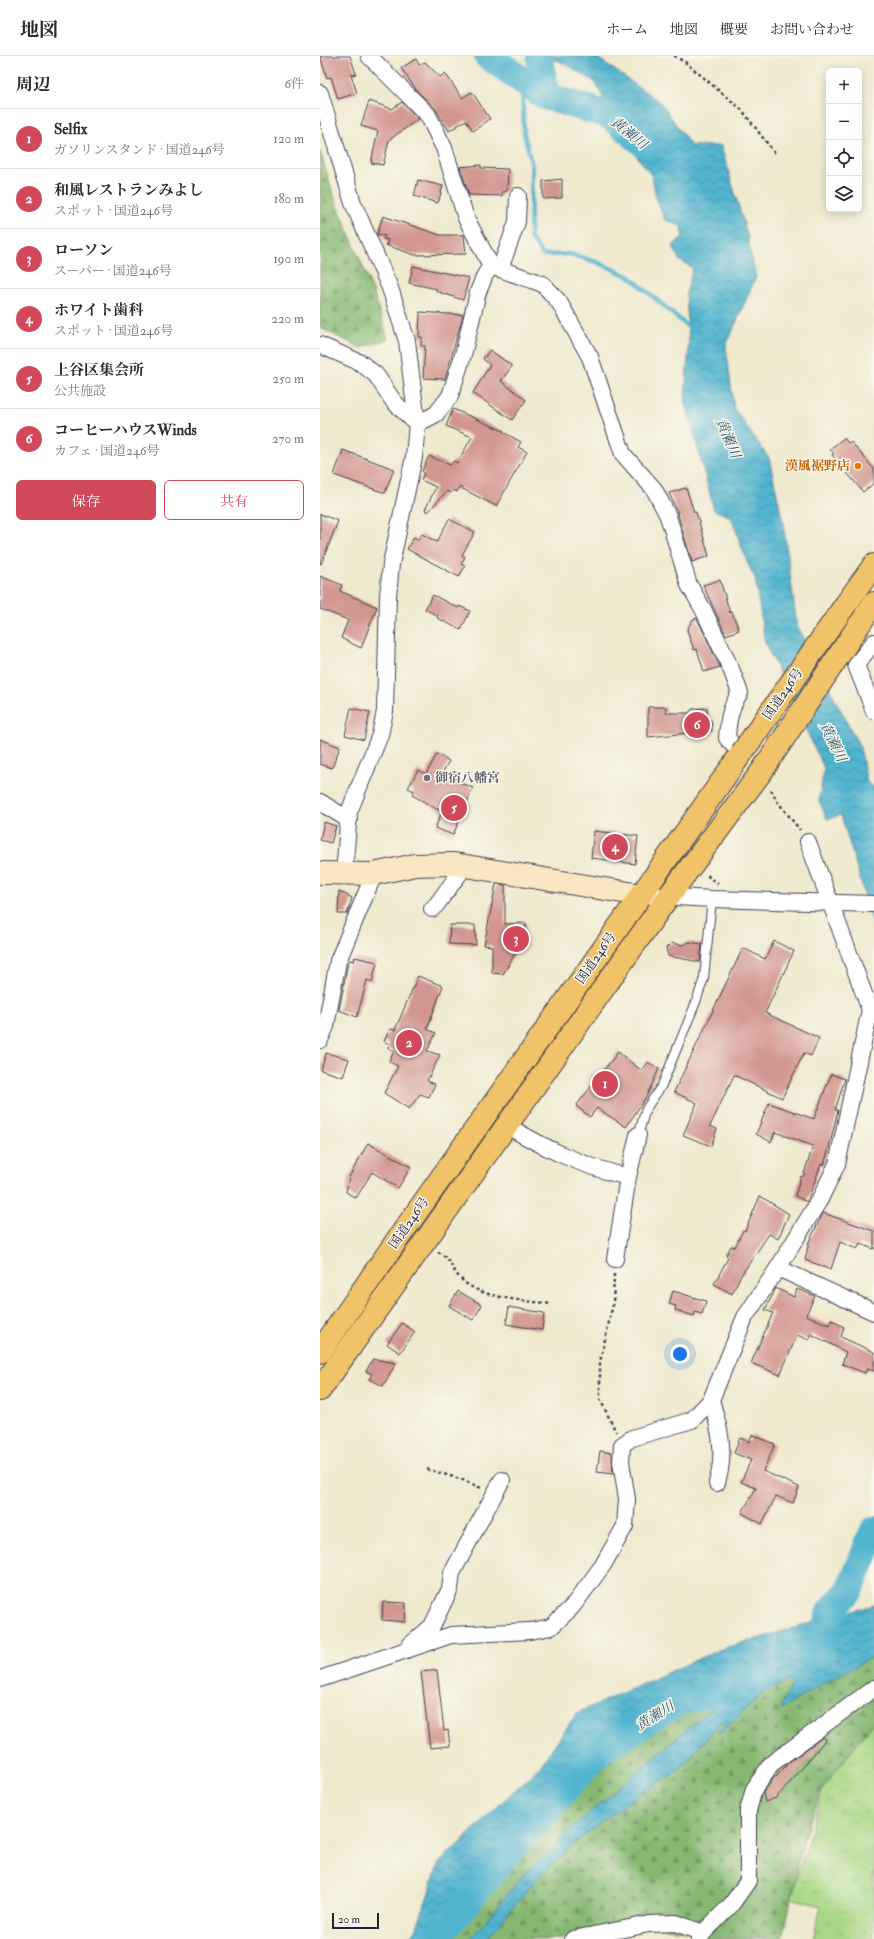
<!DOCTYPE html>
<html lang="ja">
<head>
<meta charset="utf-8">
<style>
  body { margin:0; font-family:"IM FELL Double Pica","Noto Serif JP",serif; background:#f7f7f7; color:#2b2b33 }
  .controls { position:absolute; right:12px; top:12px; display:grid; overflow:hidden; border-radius:6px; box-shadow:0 2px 10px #0003 }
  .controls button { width:36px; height:36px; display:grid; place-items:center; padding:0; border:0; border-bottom:1px solid #e1e1e2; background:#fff; color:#2b2b33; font:20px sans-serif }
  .scale { position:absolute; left:12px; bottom:10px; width:47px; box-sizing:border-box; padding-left:4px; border:2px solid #22223b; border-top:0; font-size:11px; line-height:14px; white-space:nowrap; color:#22223b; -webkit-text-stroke:3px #fbf7ec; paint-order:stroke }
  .you { position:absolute; left:360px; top:1298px; width:14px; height:14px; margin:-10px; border:3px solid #fff; border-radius:50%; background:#1a73e8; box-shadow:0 0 0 6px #1a73e833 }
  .badge { display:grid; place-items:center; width:26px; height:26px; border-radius:50%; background:#d1495b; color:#fff; font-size:13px; font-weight:700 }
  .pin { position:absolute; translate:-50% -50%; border:2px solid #fff; box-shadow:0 1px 4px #0006 }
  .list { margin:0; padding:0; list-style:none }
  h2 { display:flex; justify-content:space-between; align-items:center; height:52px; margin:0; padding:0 16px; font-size:17px }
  h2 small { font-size:13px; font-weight:400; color:#7c7c81 }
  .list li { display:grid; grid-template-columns:26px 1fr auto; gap:12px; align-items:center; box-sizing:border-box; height:60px; padding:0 16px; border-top:1px solid #e1e1e2 }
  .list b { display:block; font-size:15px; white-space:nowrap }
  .list p { margin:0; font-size:13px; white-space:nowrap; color:#7c7c81 }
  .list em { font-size:13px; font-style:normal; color:#7c7c81 }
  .actions { display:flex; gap:8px; padding:12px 16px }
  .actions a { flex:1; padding:9px 0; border:1px solid #d1495b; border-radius:6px; text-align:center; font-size:14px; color:#d1495b }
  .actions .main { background:#d1495b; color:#fff }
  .icon { flex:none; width:22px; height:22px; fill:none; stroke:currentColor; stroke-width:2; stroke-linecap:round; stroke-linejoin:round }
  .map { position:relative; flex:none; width:554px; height:1883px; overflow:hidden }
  header { display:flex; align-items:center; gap:24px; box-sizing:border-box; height:56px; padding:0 20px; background:#fff; border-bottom:1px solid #e1e1e2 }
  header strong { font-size:19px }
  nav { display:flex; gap:22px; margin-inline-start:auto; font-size:14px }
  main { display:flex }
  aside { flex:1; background:#fff }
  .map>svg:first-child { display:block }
  .grass { fill:url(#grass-tufts); stroke:#667c60 }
  .forest { fill:url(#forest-firs); stroke:#546d56 }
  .water { fill:url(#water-waves); stroke:#3a6b85 }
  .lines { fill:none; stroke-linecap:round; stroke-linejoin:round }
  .stream { stroke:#51b4cf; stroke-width:4.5 }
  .river { stroke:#51b4cf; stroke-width:28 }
  .building { fill:#d1968f }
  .lane-casing { stroke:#414051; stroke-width:10 }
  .street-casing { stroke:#414051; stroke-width:18 }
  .secondary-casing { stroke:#414051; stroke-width:24 }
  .highway-casing { stroke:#414051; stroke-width:24 }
  .path { stroke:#414051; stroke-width:2.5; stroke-dasharray:3 3; stroke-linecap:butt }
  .lane { stroke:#fff; stroke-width:8 }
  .street { stroke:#fff; stroke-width:16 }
  .secondary { stroke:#f9e7c3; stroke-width:22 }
  .highway { stroke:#f1c369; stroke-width:22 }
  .highway-bridge-casing { stroke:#414051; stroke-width:24; stroke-linecap:butt }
  .highway-bridge { stroke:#f1c369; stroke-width:22 }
  .food-dot { fill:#e8710a; stroke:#fbf7ec; stroke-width:1.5 }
  .worship-dot { fill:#6b7280; stroke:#fbf7ec; stroke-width:1.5 }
  .labels { text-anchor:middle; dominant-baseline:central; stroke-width:3; stroke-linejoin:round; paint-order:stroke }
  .food-label { font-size:13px; font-weight:bold; fill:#c56008; stroke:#fbf7ec; text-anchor:end }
  .street-label { font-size:13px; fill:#22223b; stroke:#fbf7ec }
  .worship-label { font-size:13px; font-weight:bold; fill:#5b616d; stroke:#fbf7ec; text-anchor:start }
  .water-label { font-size:14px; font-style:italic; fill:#355c76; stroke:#fbf7ec }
</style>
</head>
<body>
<header>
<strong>地図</strong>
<nav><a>ホーム</a><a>地図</a><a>概要</a><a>お問い合わせ</a></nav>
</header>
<main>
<aside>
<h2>周辺<small>6件</small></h2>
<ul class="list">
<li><span class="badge">1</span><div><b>Selfix</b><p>ガソリンスタンド · 国道246号</p></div><em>120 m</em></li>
<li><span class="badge">2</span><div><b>和風レストランみよし</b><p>スポット · 国道246号</p></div><em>180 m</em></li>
<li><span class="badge">3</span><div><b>ローソン</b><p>スーパー · 国道246号</p></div><em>190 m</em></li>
<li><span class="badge">4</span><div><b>ホワイト歯科</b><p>スポット · 国道246号</p></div><em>220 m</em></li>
<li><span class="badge">5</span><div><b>上谷区集会所</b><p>公共施設</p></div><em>250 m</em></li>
<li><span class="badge">6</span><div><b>コーヒーハウスWinds</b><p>カフェ · 国道246号</p></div><em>270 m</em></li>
</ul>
<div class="actions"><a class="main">保存</a><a>共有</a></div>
</aside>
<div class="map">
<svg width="554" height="1883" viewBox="0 0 554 1883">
  <defs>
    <pattern id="grass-tufts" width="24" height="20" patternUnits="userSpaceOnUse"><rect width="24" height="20" fill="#a9d785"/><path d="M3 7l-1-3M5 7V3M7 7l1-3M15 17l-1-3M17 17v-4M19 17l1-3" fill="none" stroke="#91b874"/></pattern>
    <pattern id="forest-firs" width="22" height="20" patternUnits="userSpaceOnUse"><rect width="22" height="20" fill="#86b872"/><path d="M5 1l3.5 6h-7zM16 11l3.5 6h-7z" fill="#6d955f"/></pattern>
    <pattern id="water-waves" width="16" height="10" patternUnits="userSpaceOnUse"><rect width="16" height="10" fill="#51b4cf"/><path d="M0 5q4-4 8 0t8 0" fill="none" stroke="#4392a9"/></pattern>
  </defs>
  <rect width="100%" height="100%" fill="#fbf7ec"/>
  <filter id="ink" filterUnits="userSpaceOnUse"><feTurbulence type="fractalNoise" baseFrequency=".025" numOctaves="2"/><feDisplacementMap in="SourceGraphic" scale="8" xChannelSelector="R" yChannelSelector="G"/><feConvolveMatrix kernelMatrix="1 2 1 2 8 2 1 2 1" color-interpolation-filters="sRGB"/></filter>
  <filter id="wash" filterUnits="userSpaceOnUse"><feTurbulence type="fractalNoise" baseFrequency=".012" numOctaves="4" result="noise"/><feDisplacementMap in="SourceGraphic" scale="16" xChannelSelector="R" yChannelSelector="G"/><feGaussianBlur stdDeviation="0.9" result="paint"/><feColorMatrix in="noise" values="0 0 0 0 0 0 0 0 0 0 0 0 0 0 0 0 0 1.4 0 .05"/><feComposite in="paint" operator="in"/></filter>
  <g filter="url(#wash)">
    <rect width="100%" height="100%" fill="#efe9ce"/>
    <polygon class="grass" points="554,1665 554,1883 493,1883 501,1850 471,1842 504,1730"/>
    <g class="forest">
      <polygon points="0,95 14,140 53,235 68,283 41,292 0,272"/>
      <polygon points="554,1602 554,1665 502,1733 482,1788 463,1883 385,1883 383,1876 320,1869 254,1883 107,1883 108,1879 174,1813 238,1733 323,1667 378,1640 409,1637"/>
    </g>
    <g class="water">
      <polygon points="229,0 275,0 341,47 371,90 401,90 426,175 436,221 406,290 414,353 449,402 463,466 477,570 540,691 547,727 554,731 554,871 521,759 507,763 499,745 504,712 445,587 435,522 427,506 411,461 394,454 365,343 369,287 366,238 373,212 359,204 353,190 363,180 361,170 345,164 336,141 332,120 306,86 275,26 249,10"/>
      <polygon points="554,1474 554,1498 537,1516"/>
      <polygon points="554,1549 554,1600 507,1625 463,1652 460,1651 472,1629 468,1624 461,1629 449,1632 400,1677 398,1675 406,1667 402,1665 359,1714 315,1741 257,1785 212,1828 167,1883 151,1883 203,1819 236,1792 239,1783 417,1630 368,1638 224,1743 108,1879 107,1883 88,1883 96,1874 119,1807 219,1711 257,1657 401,1593"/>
    </g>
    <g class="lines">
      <polyline class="stream" points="202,23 204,77 212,110 210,181 223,199 249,198 277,206 310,221 372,274"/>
      <g class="river">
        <polyline points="168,0 225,40 289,59 324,88"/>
        <polyline points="220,0 225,40"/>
        <polyline points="495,1598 500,1591 510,1556 530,1534 554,1474"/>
        <polyline points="116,1883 202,1780 282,1693 358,1646 442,1622"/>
      </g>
    </g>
    <g id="blocks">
      <g class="building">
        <polygon points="0,0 30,0 36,18 31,19 37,37 18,43 11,21 7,22"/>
        <polygon points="96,3 99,9 105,6 120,21 125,17 142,42 152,36 170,63 153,75 146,64 129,75 115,52 97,35 81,12"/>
        <polygon points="49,45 72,53 82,46 98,63 69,84 63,109 51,107 58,75 41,70"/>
        <polygon points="161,109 161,112 188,113 187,135 182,136 182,140 149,139 140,111"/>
        <polygon points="242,123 242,142 223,143 223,125"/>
        <polygon points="98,124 123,130 118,147 94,140"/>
        <polygon points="63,160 120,179 144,179 146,198 95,199 66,189 68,184 63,183 65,180 57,178"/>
        <polygon points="93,210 149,222 143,244 116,235 117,233 89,227"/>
        <polygon points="100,256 143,259 125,323 103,322 105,290 101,290 102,281 99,281"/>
        <polygon points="170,294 192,310 181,325 206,344 192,364 153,337 170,309 163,303"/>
        <polygon points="133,353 184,375 183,376 201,386 198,391 207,396 176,450 139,431 137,436 133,434 131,437 127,435 108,456 105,454 116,431 101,424 104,417 102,415 109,400 130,409 134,405 137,407 152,381 126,370"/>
        <polygon points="524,382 528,387 531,386 554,413 554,427 543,436 512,399 514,398 510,393"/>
        <polygon points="23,394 74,413 65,437 14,419"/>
        <polygon points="366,432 374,456 376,456 389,500 372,506 357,455 349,437"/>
        <polygon points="0,458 18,465 1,508 0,508"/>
        <polygon points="129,463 155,476 142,499 145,501 141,508 145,510 139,521 87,493 94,481 98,484 102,478 117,486"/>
        <polygon points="0,520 22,529 20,535 57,551 41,592 21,582 28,564 0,553"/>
        <polygon points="400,524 410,557 412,556 419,574 406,579 383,529"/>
        <polygon points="113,539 138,552 139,550 150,555 141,574 117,562 118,560 105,553"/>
        <polygon points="377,562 400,611 384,616 377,593 374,594 367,574 372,564"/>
        <polygon points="328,651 346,651 346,657 369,657 372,653 387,652 388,664 391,664 392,675 328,681"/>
        <polygon points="31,652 50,656 44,684 25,679"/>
        <polygon points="0,683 20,691 12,712 0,708"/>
        <polygon points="117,698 129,705 121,719 153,732 133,779 115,772 122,756 92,739 94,735 88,732 98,714 106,718"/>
        <polygon points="4,766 16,770 11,787 0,784"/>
        <polygon points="274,775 318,780 315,808 271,802"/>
        <polygon points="176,828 185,829 185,868 206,867 205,881 183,918 172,917 172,890 164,889"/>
        <polygon points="19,835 32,842 27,858 18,858"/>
        <polygon points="130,869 155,869 156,889 129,888"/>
        <polygon points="454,885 474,895 445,957 499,982 491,1000 484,997 462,1042 414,1019 390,1070 397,1073 391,1090 363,1079 377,1047 354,1036 423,892 445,903"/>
        <polygon points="369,886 382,888 380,906 348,900 346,892 351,887 363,889"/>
        <polygon points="35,901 57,906 52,926 47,924 37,961 19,954 28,906 29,904 34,905"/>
        <polygon points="98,920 123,930 107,973 116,977 107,995 120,999 107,1025 115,1028 109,1041 100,1038 89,1053 64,1037 78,1010 69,1006 74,995 68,992 69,988 64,985 70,973 75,974"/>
        <polygon points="298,996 322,1015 328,1006 339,1013 326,1041 306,1071 277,1052 270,1061 256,1050"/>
        <polygon points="6,997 29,1003 23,1021 1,1014"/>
        <polygon points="511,1018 525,1023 515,1054 518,1054 509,1092 504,1109 501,1108 487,1146 475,1140 481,1120 483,1121 493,1090 455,1076 451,1086 436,1078 449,1047 494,1063"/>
        <polygon points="48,1087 91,1111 78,1132 52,1116 36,1142 26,1136 29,1121"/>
        <polygon points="440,1140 469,1158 458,1183 449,1178 420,1221 412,1238 394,1228 408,1202 406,1200 411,1190 415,1191 423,1174 425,1175"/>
        <polygon points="503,1157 554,1175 554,1193 540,1188 537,1193 520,1186 511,1213 485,1204 489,1186"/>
        <polygon points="456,1232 474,1241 477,1233 495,1240 486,1259 509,1269 511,1264 524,1271 521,1281 554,1296 554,1315 547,1313 545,1317 522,1308 526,1296 491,1278 489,1284 477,1279 460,1319 431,1307 453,1257 445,1254"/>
        <polygon points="138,1235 162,1249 153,1264 129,1250"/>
        <polygon points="353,1235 386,1245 382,1258 375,1256 374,1260 355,1254 356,1250 349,1248"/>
        <polygon points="189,1251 224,1257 222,1274 186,1268"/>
        <polygon points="82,1267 95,1276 80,1297 67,1288"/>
        <polygon points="53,1303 76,1307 63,1330 49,1323 52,1318 46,1315"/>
        <polygon points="432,1379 455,1388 443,1415 479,1431 473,1447 456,1440 442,1468 422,1457 436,1432 421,1426 431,1404 414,1397 420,1382 429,1386"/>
        <polygon points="280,1395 292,1397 293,1418 277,1416"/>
        <polygon points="63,1546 86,1547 85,1566 62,1564"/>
        <polygon points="117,1614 124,1675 128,1674 130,1690 110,1692 101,1616"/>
        <polygon points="503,1681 506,1683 474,1722 456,1742 445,1746 443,1737 455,1720 456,1721 469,1706"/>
      </g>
    </g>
  </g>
  <g filter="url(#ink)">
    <use href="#blocks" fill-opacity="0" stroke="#414051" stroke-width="1"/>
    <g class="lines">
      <g class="lane-casing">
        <polyline id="lane" points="318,1079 326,1053 342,1029 376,946 384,922 392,843"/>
      </g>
      <g class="street-casing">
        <g id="street">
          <path d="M49 0 108 59 124 92 146 162 171 210 223 228 239 246 270 301 303 398 334 433 348 460 369 529 383 553 411 613 420 637C410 651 408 665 407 682L421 698"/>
          <polyline points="0,37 33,147 70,232 87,285 97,368 94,401 71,508 68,540 65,655 60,679 29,756 24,818"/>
          <polyline points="180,213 197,166 198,140"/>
          <polyline points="0,289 41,307 56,319 74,346 97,368 116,358 130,340 143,299 158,236 165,219 171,210"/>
          <polyline points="554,586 536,609 554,655"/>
          <polyline points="0,746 29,764"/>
          <polyline points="321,839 392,843 554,848"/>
          <polyline points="112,853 117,848 145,810"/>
          <polyline points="0,984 6,970 18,905 54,818"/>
          <path d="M186 1069C226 1093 262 1110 308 1121"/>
          <polyline points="295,1203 308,1121 318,1079"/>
          <polyline points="458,1212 554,1256"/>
          <path d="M391 1344C400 1373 406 1397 397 1427"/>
          <polyline points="90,1589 112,1570 130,1533 132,1517 182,1424"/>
          <polyline points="0,1623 131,1579 210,1575 231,1571 252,1551 283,1509 305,1470 307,1443 301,1406 302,1389 312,1382 372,1364 391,1344 425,1261 458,1212 500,1143 517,1108 550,954 488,786"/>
          <polyline points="383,1877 411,1849 428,1825 428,1755 434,1733 451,1708 554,1632"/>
          <polyline points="253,1883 329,1868 356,1867 383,1877 379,1883"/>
        </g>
      </g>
      <g class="secondary-casing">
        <polyline id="secondary" points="0,817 54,818 95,809 134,808 321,839"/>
      </g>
      <g class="highway-casing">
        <g id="highway">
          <polyline points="526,548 554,509"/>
          <polyline points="539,569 554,547"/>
          <polyline points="0,1296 77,1184 421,698"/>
          <polyline points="0,1334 348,841 442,715"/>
        </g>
      </g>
      <g class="path">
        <polyline points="354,0 365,6 422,54 456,99"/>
        <polyline points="451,734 457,745 480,774"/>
        <polyline points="388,819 389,822 398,827"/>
        <path d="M118 1196C135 1206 129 1211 140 1222 159 1243 204 1244 231 1248"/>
        <polyline points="294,1218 293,1248 280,1306 280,1343 296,1376"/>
        <polyline points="107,1413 143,1424 161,1432"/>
      </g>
      <use href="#lane" class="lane"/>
      <use href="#street" class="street"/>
      <use href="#secondary" class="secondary"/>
      <use href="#highway" class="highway"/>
      <g class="highway-bridge-casing">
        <g id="highway-bridge">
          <polyline points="421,698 526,548"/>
          <polyline points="442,715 539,569"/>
        </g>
      </g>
      <use href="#highway-bridge" class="highway-bridge"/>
    </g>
  </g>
  <circle class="food-dot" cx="538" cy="410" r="4"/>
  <circle class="worship-dot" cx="107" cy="722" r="4"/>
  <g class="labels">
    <g class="food-label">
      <text x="530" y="410">漢風裾野店</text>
    </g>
    <g class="street-label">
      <text transform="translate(463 638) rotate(-55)">国道246号</text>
      <text transform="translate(276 902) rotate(-55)">国道246号</text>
      <text transform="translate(89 1167) rotate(-55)">国道246号</text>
    </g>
    <g class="worship-label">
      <text x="115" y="722">御宿八幡宮</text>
    </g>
    <g class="water-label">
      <text transform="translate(309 77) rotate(39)">黄瀬川</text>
      <text transform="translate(408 382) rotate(67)">黄瀬川</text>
      <text transform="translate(513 686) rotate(64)">黄瀬川</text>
      <text transform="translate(335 1660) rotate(-32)">黄瀬川</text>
    </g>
  </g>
</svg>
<div class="controls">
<button>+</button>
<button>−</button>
<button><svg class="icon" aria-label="locate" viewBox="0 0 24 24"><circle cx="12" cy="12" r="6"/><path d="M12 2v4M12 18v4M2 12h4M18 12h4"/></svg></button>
<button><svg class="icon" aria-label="layers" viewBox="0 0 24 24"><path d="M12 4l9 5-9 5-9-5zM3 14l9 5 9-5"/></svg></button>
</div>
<div class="scale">20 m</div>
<div class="you"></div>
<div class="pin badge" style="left:285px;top:1028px">1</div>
<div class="pin badge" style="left:89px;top:987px">2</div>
<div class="pin badge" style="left:196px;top:883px">3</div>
<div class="pin badge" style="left:295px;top:791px">4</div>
<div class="pin badge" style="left:134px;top:752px">5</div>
<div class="pin badge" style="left:377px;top:669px">6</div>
</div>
</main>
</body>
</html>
